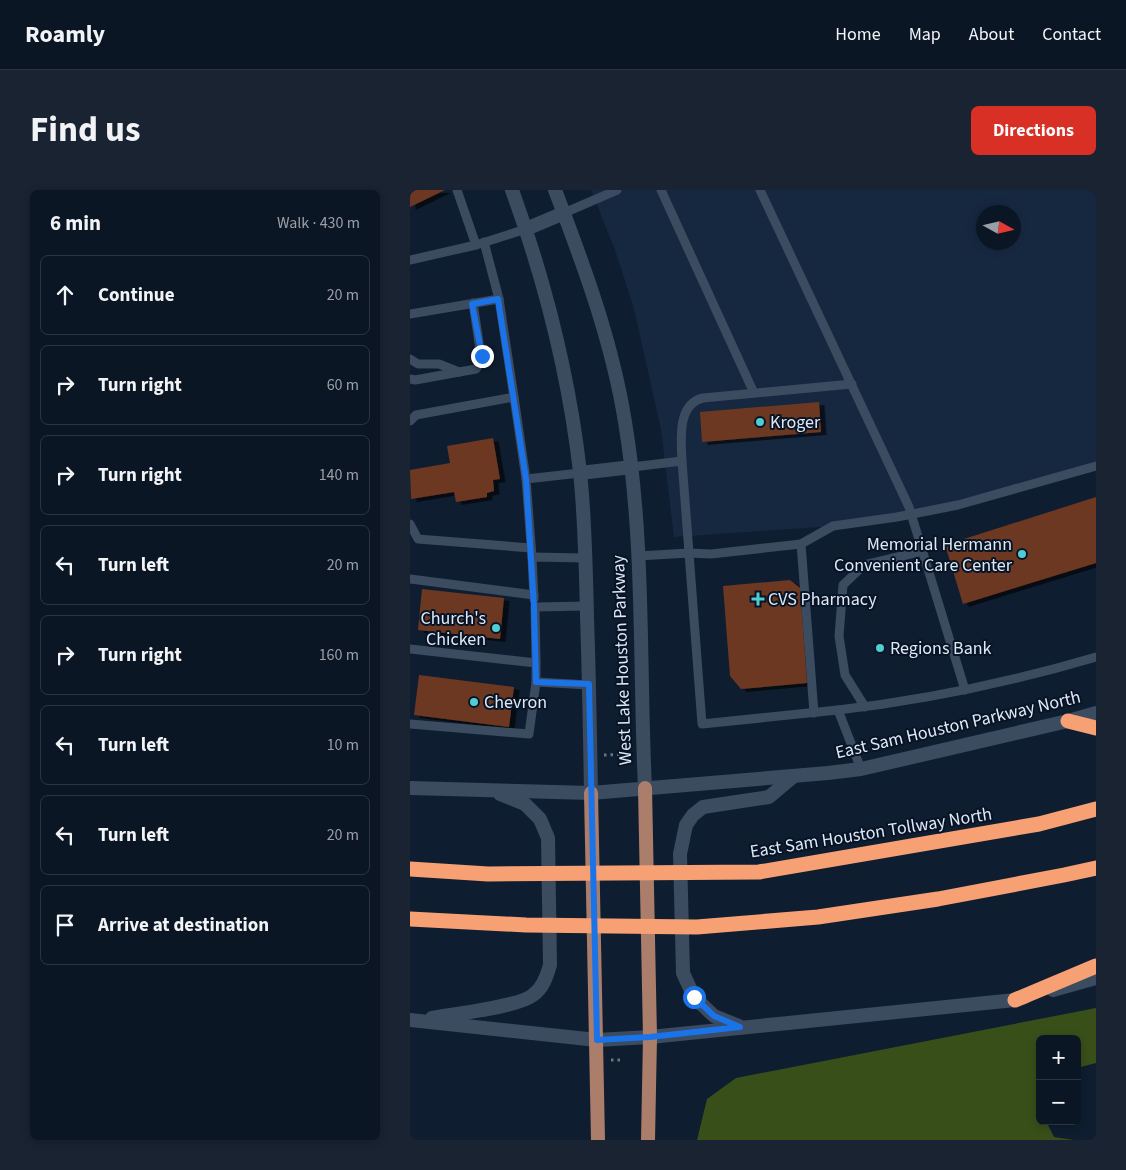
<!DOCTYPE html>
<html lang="en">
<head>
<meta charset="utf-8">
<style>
  body { margin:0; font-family:"Source Sans 3",sans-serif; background:#192331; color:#f1f3f6 }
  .controls { position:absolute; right:15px; bottom:15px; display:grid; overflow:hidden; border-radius:8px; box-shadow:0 2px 8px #0003 }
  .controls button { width:45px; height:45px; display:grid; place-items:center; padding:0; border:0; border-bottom:1px solid #2b3541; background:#0b1624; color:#f1f3f6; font:25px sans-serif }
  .compass { position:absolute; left:566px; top:15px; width:45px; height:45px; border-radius:50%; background:#0b1624; box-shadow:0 2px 8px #0003; rotate:98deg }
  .stop { position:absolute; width:15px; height:15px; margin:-11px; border:4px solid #1a73e8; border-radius:50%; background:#fff }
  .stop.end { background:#1a73e8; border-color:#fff; box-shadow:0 1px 5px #0008 }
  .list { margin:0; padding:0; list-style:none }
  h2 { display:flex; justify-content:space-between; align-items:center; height:65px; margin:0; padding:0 20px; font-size:21px }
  h2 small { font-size:16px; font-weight:400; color:#9a9fa6 }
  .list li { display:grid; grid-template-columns:32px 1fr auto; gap:15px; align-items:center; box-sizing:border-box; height:80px; margin:0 10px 10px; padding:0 10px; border:1px solid #2b3541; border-radius:8px }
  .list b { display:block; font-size:19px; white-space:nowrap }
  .list em { font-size:16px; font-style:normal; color:#9a9fa6 }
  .icon { flex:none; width:28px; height:28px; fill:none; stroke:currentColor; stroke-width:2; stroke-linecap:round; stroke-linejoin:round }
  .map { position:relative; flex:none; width:686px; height:950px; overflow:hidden; border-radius:8px }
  header { display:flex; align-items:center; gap:30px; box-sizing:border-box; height:70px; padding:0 25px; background:#0b1624; border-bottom:1px solid #2b3541 }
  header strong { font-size:24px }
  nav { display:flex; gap:28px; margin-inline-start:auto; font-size:18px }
  .intro { display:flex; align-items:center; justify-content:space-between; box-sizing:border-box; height:120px; padding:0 30px }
  h1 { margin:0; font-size:35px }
  .button { padding:12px 22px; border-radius:8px; background:#d93025; color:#fff; font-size:18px; font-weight:700 }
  main { display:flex; gap:30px; padding:0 30px }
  aside { flex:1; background:#0b1624; border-radius:8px; box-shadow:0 2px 8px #0003 }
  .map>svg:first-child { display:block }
  .built { fill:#162840; fill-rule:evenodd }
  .forest { fill:#394f1a }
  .building { fill:#6d3722; filter:url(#shadow) }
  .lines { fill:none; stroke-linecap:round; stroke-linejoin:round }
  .path { stroke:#697686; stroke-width:3; stroke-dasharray:2.5 4; stroke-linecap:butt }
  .service { stroke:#3b4b60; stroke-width:9 }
  .secondary { stroke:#3b4b60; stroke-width:14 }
  .primary { stroke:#ab7e6c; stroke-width:14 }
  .motorway { stroke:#f6a074; stroke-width:15 }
  .route { stroke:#1a73e8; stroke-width:6 }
  .poi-dot { fill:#51ccd2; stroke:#071426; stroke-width:2 }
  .labels { text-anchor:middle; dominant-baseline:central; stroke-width:4; stroke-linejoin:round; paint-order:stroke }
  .poi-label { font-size:18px; fill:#dfe9f6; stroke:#071426; text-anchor:start }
  .street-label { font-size:18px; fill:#dfe9f6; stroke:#071426 }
</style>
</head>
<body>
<header>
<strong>Roamly</strong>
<nav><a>Home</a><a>Map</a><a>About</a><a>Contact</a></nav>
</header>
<div class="intro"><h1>Find us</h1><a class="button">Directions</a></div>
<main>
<aside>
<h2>6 min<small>Walk · 430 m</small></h2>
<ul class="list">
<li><svg class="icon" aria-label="ahead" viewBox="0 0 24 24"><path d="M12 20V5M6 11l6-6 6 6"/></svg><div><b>Continue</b></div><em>20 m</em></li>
<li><svg class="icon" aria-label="right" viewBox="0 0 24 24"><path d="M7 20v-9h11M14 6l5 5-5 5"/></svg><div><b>Turn right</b></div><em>60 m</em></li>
<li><svg class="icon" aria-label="right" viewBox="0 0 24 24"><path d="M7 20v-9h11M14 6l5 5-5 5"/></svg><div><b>Turn right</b></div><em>140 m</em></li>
<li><svg class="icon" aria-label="left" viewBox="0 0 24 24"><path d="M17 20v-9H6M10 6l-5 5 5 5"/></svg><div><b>Turn left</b></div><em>20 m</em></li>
<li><svg class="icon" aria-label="right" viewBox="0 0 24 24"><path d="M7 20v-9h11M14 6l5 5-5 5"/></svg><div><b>Turn right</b></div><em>160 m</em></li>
<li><svg class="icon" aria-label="left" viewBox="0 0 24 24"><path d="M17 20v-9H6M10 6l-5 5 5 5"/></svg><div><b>Turn left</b></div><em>10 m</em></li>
<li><svg class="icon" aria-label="left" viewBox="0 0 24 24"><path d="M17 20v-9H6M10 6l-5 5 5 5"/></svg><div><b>Turn left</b></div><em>20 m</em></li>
<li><svg class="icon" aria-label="arrive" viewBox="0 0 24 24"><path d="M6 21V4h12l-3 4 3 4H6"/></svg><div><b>Arrive at destination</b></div></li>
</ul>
</aside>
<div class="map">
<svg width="686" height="950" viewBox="0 0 686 950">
  <defs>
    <filter id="shadow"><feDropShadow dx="5.5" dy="3" stdDeviation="0" flood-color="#0009"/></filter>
  </defs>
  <rect width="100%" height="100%" fill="#0f1d30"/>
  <path class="built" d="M181 0H686V276L579 307 423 336 264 347 251 239 223 115 205 60ZM574 22H604V52H574Z"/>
  <polygon class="forest" points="686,818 686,873 667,878 667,849 630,849 630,931 636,931 644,947 664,950 287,950 297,909 326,888"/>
  <g class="building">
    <polygon points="0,0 35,0 0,17"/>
    <polygon points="409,212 411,242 292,252 290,222"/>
    <polygon points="83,248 90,289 83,290 84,301 77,303 77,307 46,312 44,302 1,309 0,280 40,273 37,256"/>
    <polygon points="686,307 686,373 553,414 535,355"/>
    <polygon points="380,390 390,398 397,493 331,499 320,486 313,396"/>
    <polygon points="12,399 94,408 90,449 8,440"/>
    <polygon points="9,485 104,497 99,537 4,525"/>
  </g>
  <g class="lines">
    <g class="path">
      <polyline points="194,565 220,564"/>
      <polyline points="201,870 212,870"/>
    </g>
    <g class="service">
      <polyline points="47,0 66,55"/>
      <polyline points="251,0 344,203"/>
      <polyline points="350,0 499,317 555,500"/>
      <polyline points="154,23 207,0"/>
      <polyline points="74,52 89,109 104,207"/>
      <polyline points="0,70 66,55 116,39"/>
      <polyline points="0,124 89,109"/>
      <polyline points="0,169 8,174 29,174 49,182"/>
      <polyline points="0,189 5,190 66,179 69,175 71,166 63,113"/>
      <polyline points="0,231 6,225 104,207 116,289"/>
      <path d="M272 271C271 250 267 214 293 208L442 194"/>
      <polyline points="222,277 272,271 292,534 428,520 451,579"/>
      <polyline points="0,334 8,349 121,358"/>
      <polyline points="391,354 404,523"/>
      <polyline points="228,366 279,363 301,364 391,354 423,336 487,327 548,315 686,276"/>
      <polyline points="122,367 116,289 170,283"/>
      <polyline points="0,389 124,405"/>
      <polyline points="124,409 122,367 175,368"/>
      <polyline points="0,459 126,473 126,492"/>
      <polyline points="126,473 125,417 177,416"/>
      <polyline points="455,517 435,485 429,446 433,395 454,375 513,361"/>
      <path d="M428 520C516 510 601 492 686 467"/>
      <polyline points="0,534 119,544 126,492 179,495"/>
    </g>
    <g class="secondary">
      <path d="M102 0C135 91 159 186 170 282 175 330 176 378 177 426 179 485 180 544 181 603"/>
      <path d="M145 0C174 76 202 151 215 232 235 352 229 476 235 598"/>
      <polyline points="116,39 154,23"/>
      <polyline points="170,283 222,277"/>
      <polyline points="0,598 181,603 418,583 451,579 658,531 686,523"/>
      <polyline points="643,800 686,788"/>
      <path d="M22 828C43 824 109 817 123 805 133 798 137 786 140 775L138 648 130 629 115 614 90 604"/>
      <polyline points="0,830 187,850 240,847 605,810 615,807"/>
      <polyline points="329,836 304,826 284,807 273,783 270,664 276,635 283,625 293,617 359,607 384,586"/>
    </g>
    <g class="primary">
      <polyline points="235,598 240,847 238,950"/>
      <polyline points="181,603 188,950"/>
    </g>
    <g class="motorway">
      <polyline points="658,531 686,538"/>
      <polyline points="0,679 78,684 349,682 629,634 686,619"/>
      <polyline points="0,729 116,735 287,737 408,727 528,709 654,685 686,678"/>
      <polyline points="605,810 686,776"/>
    </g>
  </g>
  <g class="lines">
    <polyline class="route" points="72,166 62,114 88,109 116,289 124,417 126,492 179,494 187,850 240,847 330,837 304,826 284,807"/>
  </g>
  <g class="poi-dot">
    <circle cx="350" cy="232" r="5"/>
    <circle cx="612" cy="364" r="5"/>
    <path d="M345.5 401.5h5v5h5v5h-5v5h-5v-5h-5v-5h5z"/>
    <circle cx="86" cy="438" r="5"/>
    <circle cx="470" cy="458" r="5"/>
    <circle cx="64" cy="512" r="5"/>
  </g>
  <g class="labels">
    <g class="poi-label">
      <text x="360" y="232">Kroger</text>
      <text x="602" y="354" text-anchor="end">Memorial Hermann<tspan x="602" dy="21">Convenient Care Center</tspan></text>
      <text x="358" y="409">CVS Pharmacy</text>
      <text x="76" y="428" text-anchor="end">Church's<tspan x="76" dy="21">Chicken</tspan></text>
      <text x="480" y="458">Regions Bank</text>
      <text x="74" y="512">Chevron</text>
    </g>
    <g class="street-label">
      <text transform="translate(212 470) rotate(-92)">West Lake Houston Parkway</text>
      <text transform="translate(548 535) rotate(-13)">East Sam Houston Parkway North</text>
      <text transform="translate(461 643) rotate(-9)">East Sam Houston Tollway North</text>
    </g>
  </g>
</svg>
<div class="controls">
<button>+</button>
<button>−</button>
</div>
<svg class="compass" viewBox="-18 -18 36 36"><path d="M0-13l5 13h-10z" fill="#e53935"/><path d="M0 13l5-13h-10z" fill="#9a9fa6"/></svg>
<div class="stop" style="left:284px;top:807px"></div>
<div class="stop end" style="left:72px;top:166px"></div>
</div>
</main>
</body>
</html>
